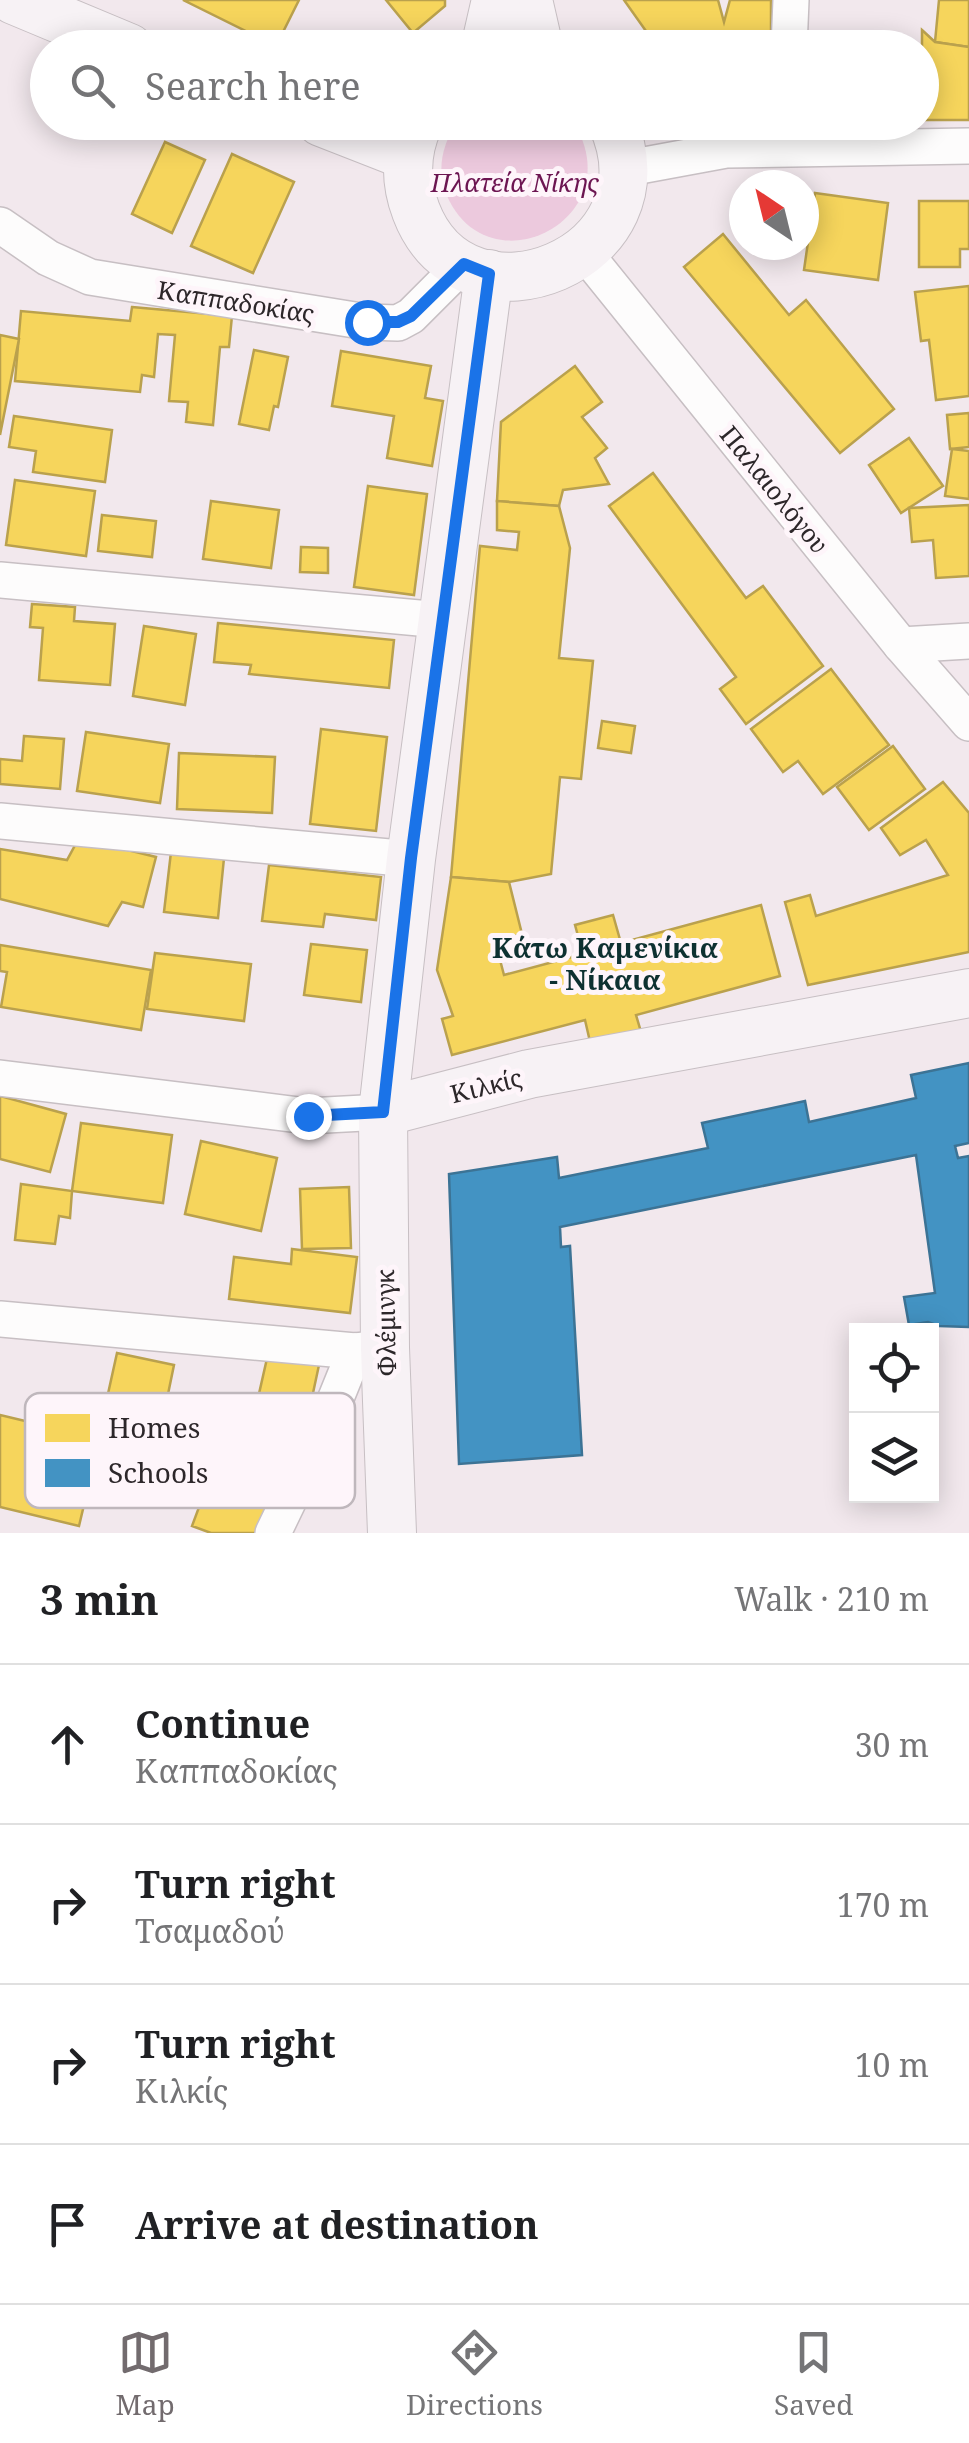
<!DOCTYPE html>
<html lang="en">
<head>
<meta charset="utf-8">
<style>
  body { margin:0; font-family:"Noto Serif",serif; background:#f2f2f2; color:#202124 }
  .controls { position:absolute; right:30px; bottom:30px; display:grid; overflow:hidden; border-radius:0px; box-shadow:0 5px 25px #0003 }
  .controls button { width:90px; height:90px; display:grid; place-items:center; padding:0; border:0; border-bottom:2px solid #e0e0e0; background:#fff; color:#202124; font:50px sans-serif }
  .compass { position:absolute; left:729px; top:170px; width:90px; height:90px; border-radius:50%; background:#fff; box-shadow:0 5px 25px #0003; rotate:325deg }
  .stop { position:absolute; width:30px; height:30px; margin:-22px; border:8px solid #1a73e8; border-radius:50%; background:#fff }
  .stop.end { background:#1a73e8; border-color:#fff; box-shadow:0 2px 10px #0008 }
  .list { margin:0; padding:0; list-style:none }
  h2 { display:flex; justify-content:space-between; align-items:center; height:130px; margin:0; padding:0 40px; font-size:42px }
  h2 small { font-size:32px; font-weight:400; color:#757577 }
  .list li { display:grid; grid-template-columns:65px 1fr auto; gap:30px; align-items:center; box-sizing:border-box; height:160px; padding:0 40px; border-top:2px solid #e0e0e0 }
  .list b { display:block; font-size:38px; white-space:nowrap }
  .list p { margin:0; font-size:32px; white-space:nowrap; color:#757577 }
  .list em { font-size:32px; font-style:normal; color:#757577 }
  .icon { flex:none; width:55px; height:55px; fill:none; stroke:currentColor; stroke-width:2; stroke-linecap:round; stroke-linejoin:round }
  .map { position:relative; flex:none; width:969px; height:1533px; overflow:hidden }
  .search { position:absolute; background:#fff; box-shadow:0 5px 25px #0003; left:30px; right:30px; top:30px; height:110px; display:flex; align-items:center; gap:25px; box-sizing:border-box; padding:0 35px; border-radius:55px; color:#757577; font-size:38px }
  .sheet { height:770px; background:#fff }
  nav { display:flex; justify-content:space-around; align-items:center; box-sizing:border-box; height:140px; border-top:2px solid #e0e0e0; background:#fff; font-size:28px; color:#757577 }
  nav a { display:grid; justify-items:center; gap:5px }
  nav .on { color:#726b6e }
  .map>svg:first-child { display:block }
  .green { fill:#ecc9dd }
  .homes { fill:#f6d55c; stroke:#baa14d; stroke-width:2.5 }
  .schools { fill:#4393c3; stroke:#3c7395; stroke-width:2.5 }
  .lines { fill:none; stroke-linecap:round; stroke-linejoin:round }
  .street-casing { stroke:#c7bfc3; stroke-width:38 }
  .secondary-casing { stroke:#c7bfc3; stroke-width:50 }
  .street { stroke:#fdfcfc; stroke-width:35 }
  .secondary { stroke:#f7f2f5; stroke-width:48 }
  .route { stroke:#1a73e8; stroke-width:12 }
  .labels { text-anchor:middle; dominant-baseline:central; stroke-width:10; stroke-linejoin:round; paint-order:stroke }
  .park-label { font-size:25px; font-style:italic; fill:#6c1551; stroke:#fef5fa }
  .street-label { font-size:25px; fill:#2d272a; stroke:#fef5fa }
  .neighbourhood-label { font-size:28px; font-weight:bold; fill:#0e3131; stroke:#fef5fa }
  .key { fill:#fef5fa; stroke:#bfb7bc; stroke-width:2.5 }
  .key-label { font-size:28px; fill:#2d272a }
</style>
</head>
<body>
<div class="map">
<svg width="969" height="1533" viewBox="0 0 969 1533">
  <rect width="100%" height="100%" fill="#f2e8ed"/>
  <path class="green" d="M457 122 574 123C632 219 489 291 447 196 436 170 442 145 457 122Z"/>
  <g class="homes">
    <polygon points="183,0 299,0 276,46"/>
    <polygon points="386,0 445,0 445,6 413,33"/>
    <polygon points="624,0 718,0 724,22 730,0 771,0 771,48 658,48"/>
    <polygon points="939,0 969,0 969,47 935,42"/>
    <polygon points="922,30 935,42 969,47 969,120 922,120"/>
    <polygon points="165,142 205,160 172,233 132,214"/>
    <polygon points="232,154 294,182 253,273 191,246"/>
    <polygon points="815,193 888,203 878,280 804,270"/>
    <polygon points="919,201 969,201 969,249 960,249 960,267 919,267"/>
    <polygon points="723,234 789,315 806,300 894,409 840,453 684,267"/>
    <polygon points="969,286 969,396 936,400 929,340 921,341 915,292"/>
    <polygon points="132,307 232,316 229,347 220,347 213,425 186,422 188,402 169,401 175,335 158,334 154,377 142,375 140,392 15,381 21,311 130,321"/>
    <polygon points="0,335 19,339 0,435"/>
    <polygon points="254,350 288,357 278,407 274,406 269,430 239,424"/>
    <polygon points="341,351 431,366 425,398 443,401 432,466 387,458 394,416 332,406"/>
    <polygon points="575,366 602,402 582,417 607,448 595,458 609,484 563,490 559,506 497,501 501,422"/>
    <polygon points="969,413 969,447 950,449 947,415"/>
    <polygon points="14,416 112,430 105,482 33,472 36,451 9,447"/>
    <polygon points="909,438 943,486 901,513 869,465"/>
    <polygon points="952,449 969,451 969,499 945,496"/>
    <polygon points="653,473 746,598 763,586 823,666 746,724 720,689 736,677 609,506"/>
    <polygon points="15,480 95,491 86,556 6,545"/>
    <polygon points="368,486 427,494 414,595 354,587"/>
    <polygon points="211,501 279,510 271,568 203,559"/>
    <polygon points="497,501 559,506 570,548 559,658 593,661 581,779 560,777 551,874 509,882 451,877 480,546 517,550 519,532 497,530"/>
    <polygon points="969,505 969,576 936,578 933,540 912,542 909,508"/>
    <polygon points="102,515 156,521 152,557 98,551"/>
    <polygon points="301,547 328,548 328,573 300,572"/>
    <polygon points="32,604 75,607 74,621 115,624 110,685 39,680 43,628 30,627"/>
    <polygon points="218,623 394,640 389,688 249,674 251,665 214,662"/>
    <polygon points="144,626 196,634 185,705 133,696"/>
    <polygon points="831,669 889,745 823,794 798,761 783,772 751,729"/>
    <polygon points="602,721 635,726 631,753 598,748"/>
    <polygon points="321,729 387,737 376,831 310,824"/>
    <polygon points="86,732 169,744 160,803 77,791"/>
    <polygon points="24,736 64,739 60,789 0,784 0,759 22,761"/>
    <polygon points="893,746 925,789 869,830 837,787"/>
    <polygon points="179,753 275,757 272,813 177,809"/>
    <polygon points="943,782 969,813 969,952 808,985 785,902 810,895 816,916 948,875 926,840 900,855 881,828"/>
    <polygon points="79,838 156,857 143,907 122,902 108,926 0,899 0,849 67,860"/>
    <polygon points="171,852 224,858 218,918 164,912"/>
    <polygon points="269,865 381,877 376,920 325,914 323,927 262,921"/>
    <polygon points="451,877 509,882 522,934 495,941 504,975 583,954 575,925 613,915 621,943 761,905 780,976 636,1015 641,1032 591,1046 585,1020 452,1055 442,1019 453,1016 437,970"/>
    <polygon points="311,944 367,950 361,1002 304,995"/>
    <polygon points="0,945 151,970 141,1030 1,1007 7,972 0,971"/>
    <polygon points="155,953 251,964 244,1021 147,1009"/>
    <polygon points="0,1096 66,1114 50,1172 0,1159"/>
    <polygon points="81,1123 172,1135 163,1203 72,1191"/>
    <polygon points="201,1141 277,1158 261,1231 185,1214"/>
    <polygon points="21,1184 72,1191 70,1218 59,1216 55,1244 15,1240"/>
    <polygon points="349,1187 351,1248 302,1249 300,1189"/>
    <polygon points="292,1249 357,1257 350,1313 229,1299 234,1257 291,1264"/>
    <polygon points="117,1353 174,1365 167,1399 198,1405 189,1448 100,1430"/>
    <polygon points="268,1354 319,1365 310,1407 286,1401 278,1435 251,1429"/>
    <polygon points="0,1415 50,1427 40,1468 120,1486 118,1495 88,1488 79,1526 0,1507"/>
    <polygon points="208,1483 272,1506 262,1533 211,1533 192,1526"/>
  </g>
  <polygon class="schools" points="969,1063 969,1143 955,1146 958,1158 969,1156 969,1327 939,1326 928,1322 909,1325 904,1297 935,1293 916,1155 560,1227 561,1247 570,1246 582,1455 459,1464 449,1174 557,1157 559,1178 708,1148 702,1123 805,1101 809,1122 916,1098 911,1075"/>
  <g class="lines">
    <g class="street-casing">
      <g id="street">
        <polyline points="789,48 791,0"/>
        <polyline points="623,169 726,150 969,146"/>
        <polyline points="0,225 48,258 90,277 367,322 398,323 411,316 463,264"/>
        <polyline points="584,252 901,645 969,723"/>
        <polyline points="0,580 441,620"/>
        <polyline points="901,645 969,641"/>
        <polyline points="0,821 411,859"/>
        <polyline points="0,1078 307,1116 383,1112"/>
        <polyline points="0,1319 355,1351 385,1348"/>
        <polyline points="273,1533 325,1425 355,1351"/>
      </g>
    </g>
    <g class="secondary-casing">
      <g id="secondary">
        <polyline points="14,0 129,48"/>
        <polyline points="528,0 539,48"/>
        <polyline points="485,48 496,0"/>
        <polyline points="321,122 408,156"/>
        <path d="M419 122C405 152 405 182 416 211 466 343 674 257 612 122"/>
        <polyline points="383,1112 529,1074 969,993"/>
        <polyline points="392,1533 385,1348 383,1112 411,859 489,274"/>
      </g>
    </g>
    <use href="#street" class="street"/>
    <use href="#secondary" class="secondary"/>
  </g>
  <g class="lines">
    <polyline class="route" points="308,1116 383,1112 411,858 489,274 464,264 411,316 398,322 367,322"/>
  </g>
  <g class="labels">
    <g class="park-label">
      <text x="515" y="182">Πλατεία Νίκης</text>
    </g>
    <g class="street-label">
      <text transform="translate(236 301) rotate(9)">Καππαδοκίας</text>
      <text transform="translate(775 489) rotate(51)">Παλαιολόγου</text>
      <text transform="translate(486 1085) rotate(-14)">Κιλκίς</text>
      <text transform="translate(385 1323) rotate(-91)">Φλέμινγκ</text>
    </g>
    <g class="neighbourhood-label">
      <text x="605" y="947">Κάτω Καμενίκια<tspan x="605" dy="32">- Νίκαια</tspan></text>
    </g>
  </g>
  <rect x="25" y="1393" width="330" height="115" rx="15" class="key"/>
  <rect x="45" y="1414" width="45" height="28" fill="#f6d55c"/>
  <rect x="45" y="1459" width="45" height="28" fill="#4393c3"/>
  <g class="key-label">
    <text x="108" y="1438">Homes</text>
    <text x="108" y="1483">Schools</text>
  </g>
</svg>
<div class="controls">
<button><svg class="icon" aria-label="locate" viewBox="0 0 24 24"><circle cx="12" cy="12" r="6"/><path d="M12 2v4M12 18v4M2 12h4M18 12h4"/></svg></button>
<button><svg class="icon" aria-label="layers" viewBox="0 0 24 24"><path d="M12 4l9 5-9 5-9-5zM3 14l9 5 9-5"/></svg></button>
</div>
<svg class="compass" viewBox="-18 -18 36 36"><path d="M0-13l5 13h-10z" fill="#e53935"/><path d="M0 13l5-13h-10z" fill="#757577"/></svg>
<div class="stop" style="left:367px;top:322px"></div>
<div class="stop end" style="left:308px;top:1116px"></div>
<div class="search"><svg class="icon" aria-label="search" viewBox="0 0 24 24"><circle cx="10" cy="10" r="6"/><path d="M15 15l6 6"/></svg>Search here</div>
</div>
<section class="sheet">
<h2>3 min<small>Walk · 210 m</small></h2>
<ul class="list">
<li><svg class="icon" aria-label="ahead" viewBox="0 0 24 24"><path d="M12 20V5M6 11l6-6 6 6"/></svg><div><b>Continue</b><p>Καππαδοκίας</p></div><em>30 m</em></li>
<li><svg class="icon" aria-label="right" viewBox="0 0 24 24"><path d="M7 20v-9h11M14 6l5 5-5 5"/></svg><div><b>Turn right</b><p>Τσαμαδού</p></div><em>170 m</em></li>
<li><svg class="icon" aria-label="right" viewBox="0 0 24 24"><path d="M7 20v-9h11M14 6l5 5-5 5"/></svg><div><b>Turn right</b><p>Κιλκίς</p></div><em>10 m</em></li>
<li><svg class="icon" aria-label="arrive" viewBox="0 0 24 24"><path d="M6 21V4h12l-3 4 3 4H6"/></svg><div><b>Arrive at destination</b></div></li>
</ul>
</section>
<nav>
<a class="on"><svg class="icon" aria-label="map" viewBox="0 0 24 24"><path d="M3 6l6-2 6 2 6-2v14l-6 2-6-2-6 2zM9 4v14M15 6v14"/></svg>Map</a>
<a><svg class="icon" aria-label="directions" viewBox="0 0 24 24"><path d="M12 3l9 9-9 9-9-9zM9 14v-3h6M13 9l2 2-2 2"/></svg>Directions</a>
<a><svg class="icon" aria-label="saved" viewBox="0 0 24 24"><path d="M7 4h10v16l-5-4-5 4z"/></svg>Saved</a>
</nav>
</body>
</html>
